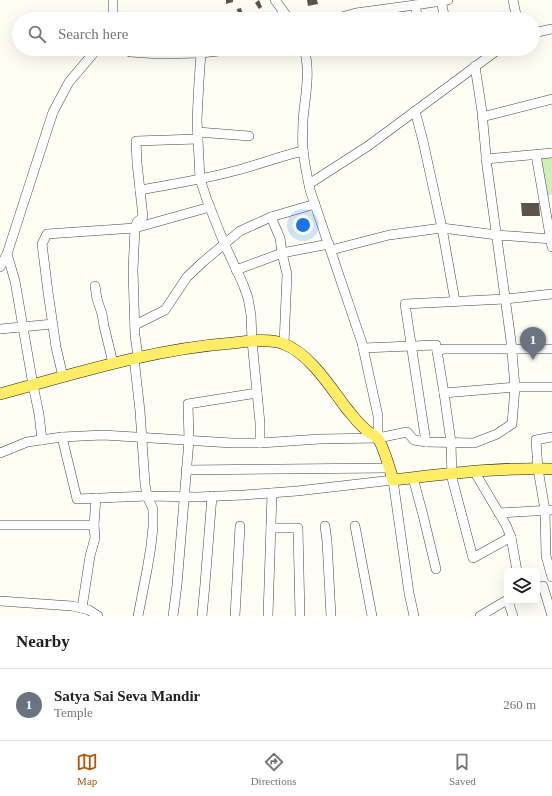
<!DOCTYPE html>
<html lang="en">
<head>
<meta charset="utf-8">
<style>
  body { margin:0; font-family:"Times New Roman",serif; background:#f6f6f6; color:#202124 }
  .controls { position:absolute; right:12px; bottom:12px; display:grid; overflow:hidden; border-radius:6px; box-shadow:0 4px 16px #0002 }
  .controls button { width:36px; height:36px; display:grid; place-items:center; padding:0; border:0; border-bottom:1px solid #e0e0e0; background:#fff; color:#202124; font:20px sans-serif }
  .you { position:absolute; left:303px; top:225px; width:14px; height:14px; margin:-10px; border:3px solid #fff; border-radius:50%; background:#1a73e8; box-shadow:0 0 0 6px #1a73e833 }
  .badge { display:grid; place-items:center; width:26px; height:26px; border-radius:50%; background:#b45309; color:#fff; font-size:13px; font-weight:700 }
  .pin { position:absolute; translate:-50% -33px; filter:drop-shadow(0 1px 2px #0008) }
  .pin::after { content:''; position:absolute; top:21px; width:14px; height:12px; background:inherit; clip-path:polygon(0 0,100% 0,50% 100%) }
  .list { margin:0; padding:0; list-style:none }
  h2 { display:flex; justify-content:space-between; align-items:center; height:52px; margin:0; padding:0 16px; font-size:17px }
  h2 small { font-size:13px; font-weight:400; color:#757577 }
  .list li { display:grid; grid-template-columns:26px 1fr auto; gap:12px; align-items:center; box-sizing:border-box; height:72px; padding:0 16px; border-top:1px solid #e0e0e0 }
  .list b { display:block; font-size:15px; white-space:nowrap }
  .list p { margin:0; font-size:13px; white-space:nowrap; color:#757577 }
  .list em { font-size:13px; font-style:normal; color:#757577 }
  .icon { flex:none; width:22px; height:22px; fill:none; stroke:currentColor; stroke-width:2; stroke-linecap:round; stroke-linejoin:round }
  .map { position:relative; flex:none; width:552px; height:616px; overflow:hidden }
  .search { position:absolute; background:#fff; box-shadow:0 4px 16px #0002; left:12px; right:12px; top:12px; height:44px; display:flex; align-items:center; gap:10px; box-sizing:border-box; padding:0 14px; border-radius:22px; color:#757577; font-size:15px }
  .sheet { height:124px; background:#fff }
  nav { display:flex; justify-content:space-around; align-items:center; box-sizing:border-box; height:56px; border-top:1px solid #e0e0e0; background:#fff; font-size:11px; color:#757577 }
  nav a { display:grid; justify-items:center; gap:2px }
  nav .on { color:#b45309 }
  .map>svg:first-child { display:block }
  .green { fill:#ceefb8 }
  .building { fill:#5b544c }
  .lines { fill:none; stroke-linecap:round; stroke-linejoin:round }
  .minor-casing { stroke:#444; stroke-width:10 }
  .major-casing { stroke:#222; stroke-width:12 }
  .minor { stroke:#fff; stroke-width:9 }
  .major { stroke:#ffee65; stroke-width:11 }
</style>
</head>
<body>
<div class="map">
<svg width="552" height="616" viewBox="0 0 552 616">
  <rect width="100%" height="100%" fill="#fffef5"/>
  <polygon class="green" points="552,157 552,195 546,196 540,159"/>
  <g class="building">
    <polygon points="226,0 233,0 233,2 226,4"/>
    <polygon points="259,0 262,7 259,9 255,3"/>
    <polygon points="307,0 317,0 318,4 308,6"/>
    <polygon points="241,8 244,19 239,19 237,9"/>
    <polygon points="521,203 539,203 540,216 522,216"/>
  </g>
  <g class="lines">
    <g class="minor-casing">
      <g id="minor">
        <polyline points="275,0 289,19"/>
        <polyline points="513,0 517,19"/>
        <polyline points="441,1 445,19"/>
        <polyline points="113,19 113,0"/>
        <polyline points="334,19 356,13 415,5"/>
        <polyline points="418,19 415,5 448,0"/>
        <polyline points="533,33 552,29"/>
        <polyline points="126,49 130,52 160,54 201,53 237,49"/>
        <path d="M304 49C311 72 305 96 303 120 303 129 302 139 303 148 304 162 307 176 310 190L362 343 378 416V438"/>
        <polyline points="201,53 199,81 197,120 200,179 207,200 224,243 243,284 248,298 251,315 252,341 260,423 260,443"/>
        <polyline points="415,111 423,141 442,228 497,235 552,239"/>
        <polyline points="482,117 552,99"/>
        <polyline points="198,132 249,136"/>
        <polyline points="536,155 552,247"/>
        <polyline points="486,159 552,153"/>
        <polyline points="309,184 368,146 499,49"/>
        <polyline points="140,190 137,163 136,141 198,139"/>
        <polyline points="271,217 280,238 282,253 287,274 284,344"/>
        <polyline points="331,250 389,235 442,228 455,301"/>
        <polyline points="7,254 15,281 33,385 39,414 42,440"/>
        <polyline points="0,267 7,254 53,112 69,82 97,49"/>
        <polyline points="236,270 282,253 329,244"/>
        <polyline points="95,286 97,299 102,314 104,326 113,363"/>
        <polyline points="135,325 165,310 187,277 204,261 240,231 271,217 315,204"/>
        <polyline points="0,329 53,324"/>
        <polyline points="363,348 436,345 444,393 451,442 452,478 473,558 511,537"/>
        <polyline points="437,352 443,349 552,349"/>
        <path d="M138 357 135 335 133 270 135 228 137 222 143 217 140 190C173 184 206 179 238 170 260 164 281 156 303 151"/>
        <polyline points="134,358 140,411 145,484 147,496 153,509 153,527 151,546 147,570 138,616"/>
        <polyline points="63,377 56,347 48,292 42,244 47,234 135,228 210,207"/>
        <polyline points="444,393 515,387 552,387"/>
        <polyline points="62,437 77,499 147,496 197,497 244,495 297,491 393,480 409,593 414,616"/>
        <polyline points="552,437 536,440 538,469 545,510 546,556 552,577"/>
        <polyline points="426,442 405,304 505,299 552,294"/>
        <polyline points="0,453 27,442 62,437 103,435 232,443 260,443 320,439 378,438 407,432 414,440 426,442 474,443 497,434 512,424 515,387 511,341 487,166 482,112 475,66"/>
        <polyline points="186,470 389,468"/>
        <polyline points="474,471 506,525 511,537 517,571"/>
        <polyline points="413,478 423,515 436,569"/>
        <polyline points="499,513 552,510"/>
        <polyline points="0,525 94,525"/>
        <polyline points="325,526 327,541 331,616"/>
        <polyline points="355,526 372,616"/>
        <polyline points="271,528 298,528 300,616"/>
        <polyline points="543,586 552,616"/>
        <polyline points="0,601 72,606 89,610 98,616"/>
        <polyline points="508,601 513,616"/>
        <polyline points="82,608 90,556 95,538 94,525 96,498"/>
        <polyline points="173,616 177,585 189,440 188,404 257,393"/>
        <polyline points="202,616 205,584 212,496"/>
        <polyline points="235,616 240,526"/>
        <polyline points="268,616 272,493"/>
        <polyline points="480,616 507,600"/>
      </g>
    </g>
    <g class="major-casing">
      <path id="major" d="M0 394C77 373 153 349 233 343 248 341 271 338 284 344 310 354 331 388 347 409 353 416 358 423 365 429 368 433 374 434 377 438 382 442 391 473 393 480 446 474 499 467 552 469"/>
    </g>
    <use href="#minor" class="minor"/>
    <use href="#major" class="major"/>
  </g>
</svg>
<div class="controls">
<button><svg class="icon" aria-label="layers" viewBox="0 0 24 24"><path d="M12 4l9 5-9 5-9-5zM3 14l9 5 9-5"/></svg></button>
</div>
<div class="you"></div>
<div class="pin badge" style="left:533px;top:360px;background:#6b7280">1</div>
<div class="search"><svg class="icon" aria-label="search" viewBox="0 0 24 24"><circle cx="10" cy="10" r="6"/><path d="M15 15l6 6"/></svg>Search here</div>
</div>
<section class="sheet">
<h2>Nearby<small></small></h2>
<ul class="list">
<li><span class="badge" style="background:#6b7280">1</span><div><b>Satya Sai Seva Mandir</b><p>Temple</p></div><em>260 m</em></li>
</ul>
</section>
<nav>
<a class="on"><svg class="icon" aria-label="map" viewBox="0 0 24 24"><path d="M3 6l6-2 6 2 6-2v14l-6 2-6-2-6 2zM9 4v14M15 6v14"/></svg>Map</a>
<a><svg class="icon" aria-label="directions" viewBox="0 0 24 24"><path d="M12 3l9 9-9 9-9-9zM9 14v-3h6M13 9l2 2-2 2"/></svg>Directions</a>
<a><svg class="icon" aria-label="saved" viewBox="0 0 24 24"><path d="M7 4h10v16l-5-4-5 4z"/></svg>Saved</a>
</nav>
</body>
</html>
